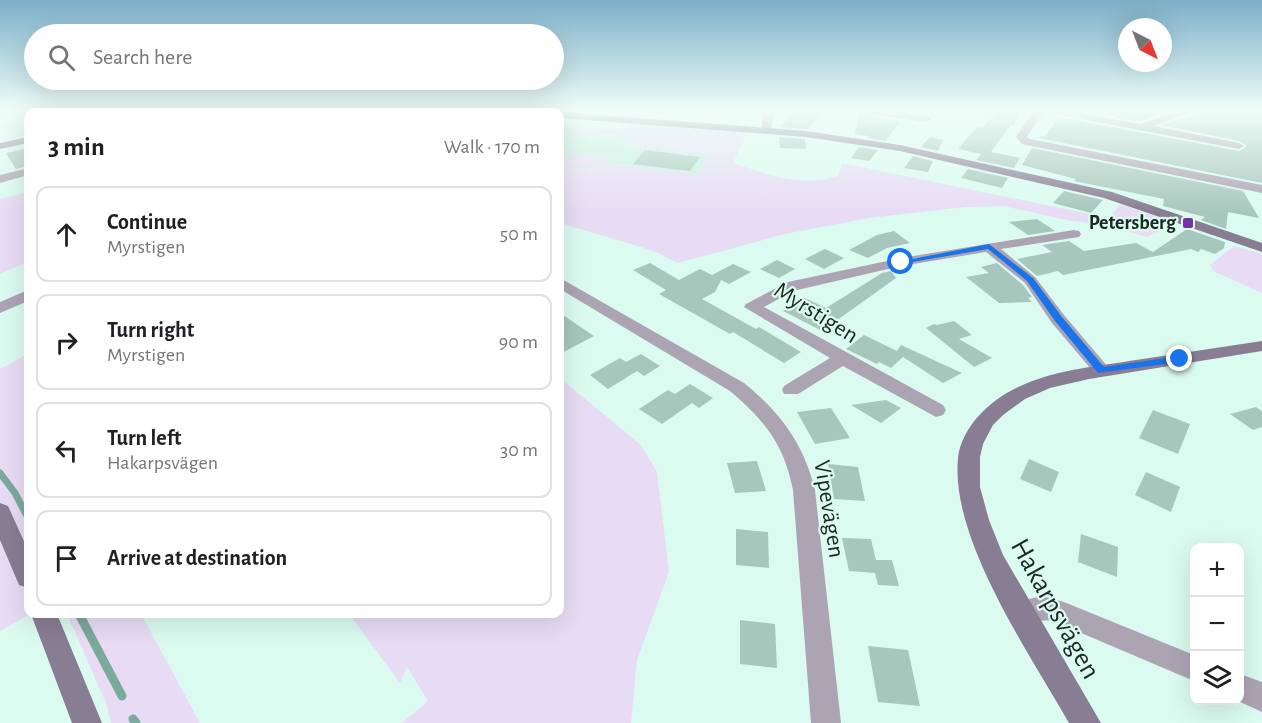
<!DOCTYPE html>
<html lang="en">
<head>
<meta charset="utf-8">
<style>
  body { margin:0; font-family:"Alegreya Sans",sans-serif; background:#f2f2f2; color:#202124 }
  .controls { position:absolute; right:18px; bottom:18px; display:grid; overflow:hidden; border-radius:12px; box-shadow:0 6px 24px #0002 }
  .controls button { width:54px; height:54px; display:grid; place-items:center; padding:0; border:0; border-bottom:2px solid #e0e0e0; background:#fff; color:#202124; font:30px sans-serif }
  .compass { position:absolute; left:1118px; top:18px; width:54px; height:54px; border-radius:50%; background:#fff; box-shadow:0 6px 24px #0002; rotate:138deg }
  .stop { position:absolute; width:18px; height:18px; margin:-14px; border:4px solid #1a73e8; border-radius:50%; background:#fff }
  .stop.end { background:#1a73e8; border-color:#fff; box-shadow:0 2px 6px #0008 }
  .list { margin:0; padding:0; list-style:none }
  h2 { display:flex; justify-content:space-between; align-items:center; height:78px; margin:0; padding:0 24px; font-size:26px }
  h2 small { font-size:20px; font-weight:400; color:#757577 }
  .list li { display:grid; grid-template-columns:39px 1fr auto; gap:18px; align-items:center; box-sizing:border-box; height:96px; margin:0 12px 12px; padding:0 12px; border:2px solid #e0e0e0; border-radius:12px }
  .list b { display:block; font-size:22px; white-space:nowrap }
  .list p { margin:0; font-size:20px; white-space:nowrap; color:#757577 }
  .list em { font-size:20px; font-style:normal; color:#757577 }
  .icon { flex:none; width:33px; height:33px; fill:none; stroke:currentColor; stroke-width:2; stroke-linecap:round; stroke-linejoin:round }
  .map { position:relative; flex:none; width:1262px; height:723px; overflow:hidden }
  .search { position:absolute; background:#fff; box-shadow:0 6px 24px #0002; left:24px; top:24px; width:540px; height:66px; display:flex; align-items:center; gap:15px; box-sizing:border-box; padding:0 21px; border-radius:33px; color:#757577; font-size:22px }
  .panel { position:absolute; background:#fff; box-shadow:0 6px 24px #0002; left:24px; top:108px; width:540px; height:510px; border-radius:12px }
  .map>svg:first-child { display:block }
  .built { fill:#c7f0e2 }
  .green { fill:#e8dcf5 }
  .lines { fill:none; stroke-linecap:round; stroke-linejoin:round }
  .stream-far1 { stroke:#7ba99b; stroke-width:7 }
  .stream { stroke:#7ba99b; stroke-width:9 }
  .building { fill:#a8c7bc }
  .street { fill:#aca4b3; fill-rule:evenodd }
  .secondary { fill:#897d94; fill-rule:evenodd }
  .route { fill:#1a73e8 }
  .poi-dot { fill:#7732a6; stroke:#dbfbf0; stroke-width:2 }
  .labels { text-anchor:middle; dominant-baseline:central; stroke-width:4.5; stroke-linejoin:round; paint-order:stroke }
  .far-poi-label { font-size:20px; font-weight:bold; fill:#1b2723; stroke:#dbfbf0; text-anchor:end }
  .street-label { font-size:24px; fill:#1b2723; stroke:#dbfbf0 }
  .near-street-label { font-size:28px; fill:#1b2723; stroke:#dbfbf0 }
</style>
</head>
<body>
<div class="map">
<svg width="1262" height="723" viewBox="0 0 1262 723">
  <rect width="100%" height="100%" fill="#dbfbf0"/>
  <polygon class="built" points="629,125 642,125 747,133 725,178 623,165 606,164 576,173 560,168 560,127 609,132"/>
  <g class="green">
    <path d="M629 125 747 133 733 163C766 174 803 188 838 176L842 163 1109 218 1120 204 1171 222 1164 229 1147 237 1101 224 1071 221 1004 206 965 207 869 218 785 234 678 263 654 251 560 223V152L611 157V160L608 162 574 172 576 173 606 164 698 174 709 156 627 146 630 139 565 132C585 122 608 137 629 125Z"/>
    <polygon points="28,192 28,262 0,274 0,199"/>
    <polygon points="1234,246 1262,254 1262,293 1213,271 1210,265"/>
    <polygon points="28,354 30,614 0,631 0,369"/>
    <polygon points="560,378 641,445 657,472 669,572 637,660 631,723 402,723 428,701 407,667 400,683 349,614 560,614"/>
    <polygon points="67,614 141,614 200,723 111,723 106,703"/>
  </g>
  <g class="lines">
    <polyline class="stream-far1" points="0,473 15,493 28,518"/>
    <g class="stream">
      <polyline points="79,614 122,696"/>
      <polyline points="133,719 136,723"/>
    </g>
  </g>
  <g class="building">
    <polygon points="793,111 822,111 808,129 780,127"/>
    <polygon points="859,111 869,116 901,121 885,141 867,138 868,136 855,134"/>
    <polygon points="998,111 1021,111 1013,126 1010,126 991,152 1020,158 1014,168 976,160 981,154 958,149 977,127 982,128"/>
    <polygon points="1211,111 1244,111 1262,115 1262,183 1039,138 1041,136 1045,137 1058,117 1239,151 1245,148 1246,145 1239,141 1161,125"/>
    <polygon points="1103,112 1155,112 1159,115 1140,122 1109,116"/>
    <polygon points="779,137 805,139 806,149 780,148"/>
    <polygon points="930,137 943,140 938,151 921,147"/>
    <polygon points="859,147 878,150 869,161 851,158"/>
    <polygon points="28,148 28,166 16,169 6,153"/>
    <polygon points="1032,148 1243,191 1259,218 1228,212 1226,229 1201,220 1205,217 1163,206 1164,199 1074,181 1076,179 1022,165"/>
    <polygon points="645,150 700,157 690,171 633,164"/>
    <polygon points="913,156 933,161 928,172 904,168"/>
    <polygon points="968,169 1008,178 1002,188 961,178"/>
    <polygon points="1064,191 1103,200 1091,213 1053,203"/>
    <polygon points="1037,219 1055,231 1028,235 1009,222"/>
    <polygon points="1187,229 1225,242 1224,248 1215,254 1201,249 1198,252 1191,249 1063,275 1058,271 1037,276 1017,259 1052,252 1042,245 1069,241 1084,251 1136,243 1153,252"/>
    <polygon points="894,231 910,243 887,248 868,258 849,250 877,235"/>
    <polygon points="825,249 844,258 824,269 805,259"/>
    <polygon points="777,260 795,269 779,278 760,269"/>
    <polygon points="650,263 679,280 700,269 712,275 733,264 751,272 729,284 721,280 715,292 702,299 756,329 759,327 801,352 784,363 733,332 730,334 659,294 666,290 633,270"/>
    <polygon points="997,263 1023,285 1032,297 1028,298 1032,302 999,303 966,277 989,273 981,267"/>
    <polygon points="891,271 896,278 822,331 783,311 805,298 826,308 882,273"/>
    <polygon points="560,313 594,336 560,354"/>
    <polygon points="954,321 972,335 959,339 992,358 974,367 926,328 934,324 937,325"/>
    <polygon points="864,335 897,351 901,345 962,373 943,383 903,357 891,368 879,362 877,364 846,349"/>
    <polygon points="641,354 660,366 644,376 637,371 608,389 590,375 620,358 626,362"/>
    <polygon points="690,384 713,398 699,408 692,403 662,424 639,409 668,390 675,394"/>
    <polygon points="886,400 901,408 881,423 851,405"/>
    <polygon points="1256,407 1262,411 1262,427 1253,430 1230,414"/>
    <polygon points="831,408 850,438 815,444 797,412"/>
    <polygon points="1153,410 1190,424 1178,454 1139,438"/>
    <polygon points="1029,459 1059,472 1051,492 1020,479"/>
    <polygon points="757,461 766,491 735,493 727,463"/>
    <polygon points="828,464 858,467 865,501 834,499"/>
    <polygon points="1146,472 1180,487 1171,512 1135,495"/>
    <polygon points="736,529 768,532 769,568 736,565"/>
    <polygon points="1081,534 1118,547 1117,577 1078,562"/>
    <polygon points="842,538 871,539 876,560 892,560 899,586 878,585 875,573 849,571"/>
    <polygon points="740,620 775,624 777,668 740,664"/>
    <polygon points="868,646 908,650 920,706 878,702"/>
  </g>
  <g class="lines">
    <g class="street">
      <polygon points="408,111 419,111 420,112 409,112"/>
      <polygon points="764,111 774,111 771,131 766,134 761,131"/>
      <polygon points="864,111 887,111 926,116 931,119 926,122 869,114"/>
      <polygon points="1034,111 1044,111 1027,137 1030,139 1262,185 1262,193 1022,144 1016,137"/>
      <polygon points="1051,111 1069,111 1140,124 1178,111 1191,111 1189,113 1153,126 1239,143 1244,146 1239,149 1056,114"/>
      <polygon points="28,168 28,175 0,183 0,175"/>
      <polygon points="1074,230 1079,231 1081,234 1079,237 1001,249 1035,277 1064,315 1108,367 1111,371 1108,375 1096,375 1052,323 1025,283 986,252 901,266 793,291 764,307 943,405 946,410 943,415 936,417 843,366 798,394 784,394 782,390 784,386 830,358 744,307 746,304 788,282 901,258"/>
      <path d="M560 278 744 383C780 412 804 444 815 490L841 723H811L793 490C784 444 765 421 730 391L560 289Z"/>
      <polygon points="28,290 28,301 0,313 0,302"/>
      <path d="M1042 596 1064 602 1194 655V681L1053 621C1039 619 1025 624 1012 619L1008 611 1012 603Z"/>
      <polygon points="1240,674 1262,682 1262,712 1236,700 1240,700"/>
    </g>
    <g class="secondary">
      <polygon points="525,111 546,111 547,112 526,112"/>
      <polygon points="558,112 560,112 806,131 900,145 1112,192 1262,243 1262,252 1104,198 900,151 806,137 560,118"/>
      <polygon points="28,137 28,143 0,149 0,143"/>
      <path d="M1262 341V351L1089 379 1050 388 1025 399 1003 415 993 425 983 444 980 457V487L989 520 1003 555 1101 723H1069C1030 654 950 539 958 458 962 424 995 396 1025 384 1060 369 1099 366 1136 360 1178 354 1220 347 1262 341Z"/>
      <polygon points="0,503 8,506 28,550 28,588 19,585 0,540"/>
      <polygon points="31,614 57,614 102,723 72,723"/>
    </g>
  </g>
  <linearGradient id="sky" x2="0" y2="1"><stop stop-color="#7cb0c9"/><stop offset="0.52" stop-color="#effdf8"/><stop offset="1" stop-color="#effdf8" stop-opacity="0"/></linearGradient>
  <rect width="1262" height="212" fill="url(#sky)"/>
  <polygon class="route" points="989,244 1033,278 1062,317 1104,367 1180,356 1185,359 1180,362 1098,373 1055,321 1027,281 988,249 901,264 897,262"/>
  <rect class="poi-dot" x="1182" y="217" width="12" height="12" rx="3"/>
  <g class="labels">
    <g class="far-poi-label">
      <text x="1176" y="223">Petersberg</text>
    </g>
    <g class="street-label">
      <text transform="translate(816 313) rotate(32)">Myrstigen</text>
      <text transform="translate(829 509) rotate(81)">Vipevägen</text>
    </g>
    <g class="near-street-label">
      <text transform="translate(1055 609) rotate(61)">Hakarpsvägen</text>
    </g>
  </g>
</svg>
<div class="controls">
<button>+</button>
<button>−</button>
<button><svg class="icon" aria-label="layers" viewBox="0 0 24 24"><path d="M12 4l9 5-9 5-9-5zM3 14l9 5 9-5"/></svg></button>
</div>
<svg class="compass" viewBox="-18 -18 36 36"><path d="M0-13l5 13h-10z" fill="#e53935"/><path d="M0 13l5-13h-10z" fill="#757577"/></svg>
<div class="stop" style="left:901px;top:262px"></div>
<div class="stop end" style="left:1180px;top:359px"></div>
<div class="search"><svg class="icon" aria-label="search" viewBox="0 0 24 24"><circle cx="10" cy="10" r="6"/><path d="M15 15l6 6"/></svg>Search here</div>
<section class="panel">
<h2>3 min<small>Walk · 170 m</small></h2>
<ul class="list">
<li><svg class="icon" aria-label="ahead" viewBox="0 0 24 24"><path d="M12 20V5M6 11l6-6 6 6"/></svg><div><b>Continue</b><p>Myrstigen</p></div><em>50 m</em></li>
<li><svg class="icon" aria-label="right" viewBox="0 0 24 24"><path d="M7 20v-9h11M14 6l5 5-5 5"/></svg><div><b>Turn right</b><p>Myrstigen</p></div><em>90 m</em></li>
<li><svg class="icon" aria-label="left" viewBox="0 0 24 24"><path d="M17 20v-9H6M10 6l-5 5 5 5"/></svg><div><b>Turn left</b><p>Hakarpsvägen</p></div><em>30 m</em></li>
<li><svg class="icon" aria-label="arrive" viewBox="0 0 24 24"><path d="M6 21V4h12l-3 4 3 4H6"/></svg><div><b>Arrive at destination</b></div></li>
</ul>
</section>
</div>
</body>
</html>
